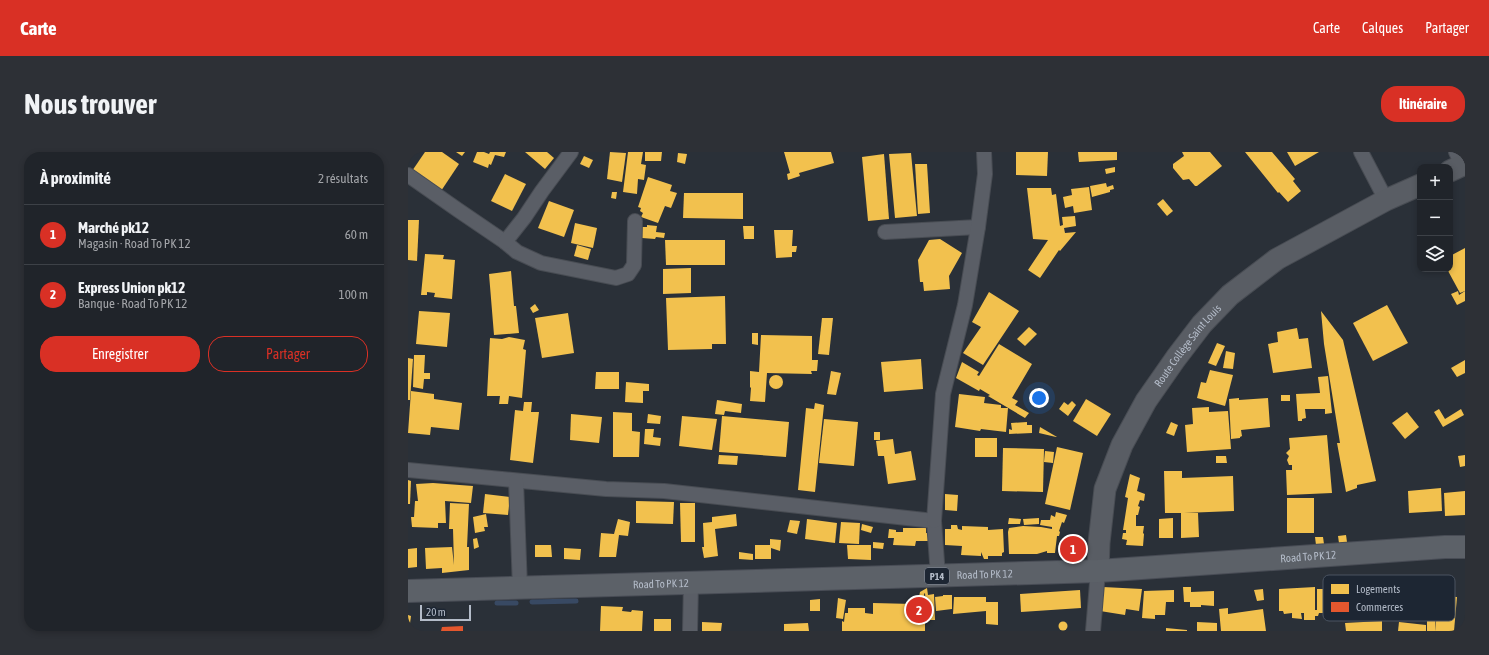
<!DOCTYPE html>
<html lang="fr">
<head>
<meta charset="utf-8">
<style>
  body { margin:0; font-family:"Asap Condensed",sans-serif; background:#2d3036; color:#f1f3f6 }
  .controls { position:absolute; right:12px; top:12px; display:grid; overflow:hidden; border-radius:8px; box-shadow:0 2px 6px #0003 }
  .controls button { width:36px; height:36px; display:grid; place-items:center; padding:0; border:0; border-bottom:1px solid #3d4147; background:#20242a; color:#f1f3f6; font:20px sans-serif }
  .scale { position:absolute; left:12px; bottom:10px; width:51px; box-sizing:border-box; padding-left:4px; border:2px solid #b4bcc9; border-top:0; font-size:11px; line-height:14px; white-space:nowrap; color:#b4bcc9; -webkit-text-stroke:3px #1d2633; paint-order:stroke }
  .you { position:absolute; left:631px; top:246px; width:14px; height:14px; margin:-10px; border:3px solid #fff; border-radius:50%; background:#1a73e8; box-shadow:0 0 0 6px #1a73e833 }
  .badge { display:grid; place-items:center; width:26px; height:26px; border-radius:50%; background:#d93025; color:#fff; font-size:13px; font-weight:700 }
  .pin { position:absolute; translate:-50% -50%; border:2px solid #fff; box-shadow:0 1px 4px #0006 }
  .list { margin:0; padding:0; list-style:none }
  h2 { display:flex; justify-content:space-between; align-items:center; height:52px; margin:0; padding:0 16px; font-size:17px }
  h2 small { font-size:13px; font-weight:400; color:#a2a4a8 }
  .list li { display:grid; grid-template-columns:26px 1fr auto; gap:12px; align-items:center; box-sizing:border-box; height:60px; padding:0 16px; border-top:1px solid #3d4147 }
  .list b { display:block; font-size:15px; white-space:nowrap }
  .list p { margin:0; font-size:13px; white-space:nowrap; color:#a2a4a8 }
  .list em { font-size:13px; font-style:normal; color:#a2a4a8 }
  .actions { display:flex; gap:8px; padding:12px 16px }
  .actions a { flex:1; padding:9px 0; border:1px solid #d93025; border-radius:16px; text-align:center; font-size:14px; color:#d93025 }
  .actions .main { background:#d93025; color:#fff }
  .icon { flex:none; width:22px; height:22px; fill:none; stroke:currentColor; stroke-width:2; stroke-linecap:round; stroke-linejoin:round }
  .map { position:relative; flex:none; width:1057px; height:479px; overflow:hidden; border-radius:16px }
  header { display:flex; align-items:center; gap:24px; box-sizing:border-box; height:56px; padding:0 20px; background:#d93025; color:#fff }
  header strong { font-size:19px }
  nav { display:flex; gap:22px; margin-inline-start:auto; font-size:14px }
  .intro { display:flex; align-items:center; justify-content:space-between; box-sizing:border-box; height:96px; padding:0 24px }
  h1 { margin:0; font-size:28px }
  .button { padding:10px 18px; border-radius:16px; background:#d93025; color:#fff; font-size:14px; font-weight:700 }
  main { display:flex; gap:24px; padding:0 24px }
  aside { flex:1; background:#20242a; border-radius:16px; box-shadow:0 2px 6px #0003 }
  .map>svg:first-child { display:block }
  .homes { fill:#f2c14e }
  .shops { fill:#e4572e }
  .lines { fill:none; stroke-linecap:round; stroke-linejoin:round }
  .stream { stroke:#384963; stroke-width:5 }
  .minor-casing { stroke:#484c53; stroke-width:16 }
  .secondary-casing { stroke:#484c53; stroke-width:23 }
  .primary-casing { stroke:#484c55; stroke-width:24 }
  .minor { stroke:#5a5e66; stroke-width:14 }
  .secondary { stroke:#595d64; stroke-width:21 }
  .primary { stroke:#5c6168; stroke-width:22 }
  .labels { text-anchor:middle; dominant-baseline:central; stroke-width:4; stroke-linejoin:round; paint-order:stroke }
  .shield { fill:#1d2633; stroke:#878f9c; stroke-width:1 }
  .shield-label { font-size:10px; font-weight:bold; fill:#b4bcc9 }
  .street-label { font-size:11px; fill:#b4bcc9; stroke:#1d2633 }
  .key { fill:#1d2633; stroke:#4a5360; stroke-width:1 }
  .key-label { font-size:11px; fill:#b4bcc9 }
</style>
</head>
<body>
<header>
<strong>Carte</strong>
<nav><a>Carte</a><a>Calques</a><a>Partager</a></nav>
</header>
<div class="intro"><h1>Nous trouver</h1><a class="button">Itinéraire</a></div>
<main>
<aside>
<h2>À proximité<small>2 résultats</small></h2>
<ul class="list">
<li><span class="badge">1</span><div><b>Marché pk12</b><p>Magasin · Road To PK 12</p></div><em>60 m</em></li>
<li><span class="badge">2</span><div><b>Express Union pk12</b><p>Banque · Road To PK 12</p></div><em>100 m</em></li>
</ul>
<div class="actions"><a class="main">Enregistrer</a><a>Partager</a></div>
</aside>
<div class="map">
<svg width="1057" height="479" viewBox="0 0 1057 479">
  <rect width="100%" height="100%" fill="#2a3038"/>
  <g class="homes">
    <polygon points="17,0 34,0 51,12 33,39 4,19"/>
    <polygon points="48,0 57,0 54,4"/>
    <polygon points="69,0 76,0 81,2 82,0 98,0 96,5 87,3 83,13 81,12 80,16 65,10"/>
    <polygon points="117,0 139,0 146,6 137,17"/>
    <polygon points="202,0 218,1 214,30 199,27"/>
    <polygon points="220,0 235,0 233,12 238,13 236,28 230,27 229,42 215,40"/>
    <polygon points="237,0 254,0 253,9 237,9"/>
    <polygon points="376,0 423,0 426,11 391,21 392,24 380,28 379,22 382,21"/>
    <polygon points="608,0 640,0 639,24 608,23"/>
    <polygon points="670,0 709,0 709,8 671,10"/>
    <polygon points="774,0 802,0 814,14 789,34 787,34 781,27 775,28 765,16 765,12 776,4"/>
    <polygon points="837,0 864,0 887,27 885,29 893,39 880,50 871,40 870,41"/>
    <polygon points="879,0 911,0 887,14"/>
    <polygon points="270,1 279,2 277,12 269,10"/>
    <polygon points="503,1 509,64 487,66 481,2"/>
    <polygon points="476,2 481,67 460,69 454,5"/>
    <polygon points="176,4 185,8 181,16 172,12"/>
    <polygon points="507,12 519,12 522,61 510,62"/>
    <polygon points="707,15 707,20 698,22 697,17"/>
    <polygon points="97,22 118,32 104,59 83,49"/>
    <polygon points="240,25 264,33 262,39 269,41 263,56 257,54 250,71 233,65 235,61 232,59 233,56 230,55"/>
    <polygon points="698,31 699,35 705,33 706,37 702,38 702,40 684,45 682,34"/>
    <polygon points="681,35 684,58 666,61 665,54 657,56 655,45 664,43 663,37"/>
    <polygon points="619,36 643,36 644,43 648,42 652,74 655,73 654,65 667,64 668,74 656,76 657,81 668,80 652,99 651,98 632,126 620,118 640,88 625,87"/>
    <polygon points="204,40 209,40 208,47 203,46"/>
    <polygon points="276,41 335,41 335,67 275,66"/>
    <polygon points="755,47 765,59 759,64 749,52"/>
    <polygon points="141,49 166,58 156,85 130,76"/>
    <polygon points="0,68 11,68 9,109 0,108"/>
    <polygon points="167,71 189,76 185,96 163,91"/>
    <polygon points="239,73 249,74 248,80 257,81 256,86 248,85 247,87 234,86 234,75 239,75"/>
    <polygon points="335,74 346,74 346,87 336,87"/>
    <polygon points="366,78 385,78 384,94 389,94 388,100 384,100 384,105 368,106"/>
    <polygon points="532,87 554,101 541,124 542,137 516,139 515,130 512,130 510,108 521,88"/>
    <polygon points="257,88 317,88 317,113 258,113"/>
    <polygon points="169,93 183,97 180,108 166,104"/>
    <polygon points="1057,96 1057,139 1052,141 1039,117 1042,117 1042,104"/>
    <polygon points="17,102 36,103 35,107 47,108 44,147 26,145 27,141 19,140 19,143 13,143"/>
    <polygon points="283,116 283,141 255,142 255,117"/>
    <polygon points="103,119 106,154 108,154 111,181 86,183 81,122"/>
    <polygon points="1050,139 1051,143 1057,139 1057,149 1049,153 1043,142"/>
    <polygon points="581,140 611,159 575,213 555,201 573,175 564,170"/>
    <polygon points="317,144 318,192 304,192 304,197 260,198 258,146"/>
    <polygon points="127,152 131,158 125,161 122,156"/>
    <polygon points="979,153 1000,191 965,209 945,171"/>
    <polygon points="11,159 42,161 39,195 8,192"/>
    <polygon points="913,159 935,188 968,329 949,333 949,336 938,340 929,291 932,291 916,192"/>
    <polygon points="160,161 166,201 134,206 127,166"/>
    <polygon points="414,166 425,166 421,203 410,202"/>
    <polygon points="621,175 629,182 617,194 609,187"/>
    <polygon points="889,176 891,187 900,186 904,216 865,221 860,192 870,190 869,180"/>
    <polygon points="344,181 350,181 350,193 344,192"/>
    <polygon points="353,183 404,184 404,208 410,208 409,219 403,219 404,222 359,221 357,250 342,249 343,236 342,235 342,219 351,220"/>
    <polygon points="101,185 117,188 115,197 118,198 114,246 101,244 100,252 91,252 92,244 79,244 82,186 94,187"/>
    <polygon points="809,191 817,194 808,214 800,211"/>
    <polygon points="591,192 624,212 604,246 610,249 607,253 621,261 617,266 580,244 582,243 572,237 571,239 548,226 554,210 571,220 569,223 571,224"/>
    <polygon points="818,199 827,201 825,217 815,216"/>
    <polygon points="6,203 17,203 16,221 22,221 22,227 16,227 15,237 5,235"/>
    <polygon points="0,206 5,207 2,248 0,248"/>
    <polygon points="513,207 515,237 476,240 473,210"/>
    <polygon points="1057,208 1057,221 1049,225 1043,216"/>
    <polygon points="802,218 825,223 817,254 789,246 793,230 798,231"/>
    <polygon points="423,219 433,221 428,243 419,242"/>
    <polygon points="188,220 211,220 211,237 187,237"/>
    <circle cx="368" cy="230" r="7"/>
    <polygon points="920,224 924,261 917,262 917,257 897,257 898,266 894,267 894,269 890,269 888,242 912,241 910,225"/>
    <polygon points="218,230 241,232 241,239 235,239 235,251 217,250"/>
    <polygon points="3,239 26,242 26,247 54,251 51,278 23,275 22,283 0,281"/>
    <polygon points="551,242 577,245 576,251 593,253 593,256 600,256 598,280 573,277 572,279 547,275"/>
    <rect x="873" y="243" width="9" height="6"/>
    <polygon points="831,246 831,248 860,246 862,275 833,278 834,284 832,285 832,286 823,287 821,247"/>
    <polygon points="678,247 703,262 689,284 665,269"/>
    <polygon points="309,248 334,252 333,261 317,259 316,263 307,262"/>
    <polygon points="664,249 668,253 660,264 651,257 656,250 660,253"/>
    <polygon points="116,250 124,250 123,260 131,260 125,311 102,308 107,258 115,259"/>
    <polygon points="407,251 416,253 407,340 390,338 398,256 406,257"/>
    <polygon points="801,255 801,260 820,259 823,297 779,300 777,273 785,272 784,256"/>
    <polygon points="1031,257 1037,267 1053,257 1056,263 1035,275 1026,260"/>
    <polygon points="205,260 224,261 224,279 232,280 231,305 205,305"/>
    <polygon points="999,260 1011,275 997,287 984,271"/>
    <polygon points="163,262 194,265 191,291 162,288"/>
    <polygon points="240,262 253,264 252,272 239,271"/>
    <polygon points="274,264 309,267 304,298 271,294"/>
    <polygon points="314,264 381,270 378,305 311,300"/>
    <polygon points="416,267 450,270 446,314 411,311"/>
    <polygon points="619,270 619,273 624,273 624,281 601,282 601,277 604,278 603,271"/>
    <polygon points="763,270 770,273 766,284 758,281"/>
    <polygon points="632,275 649,285 648,285 631,281"/>
    <polygon points="237,277 246,277 245,285 253,286 252,294 236,292"/>
    <rect x="466" y="280" width="6" height="8"/>
    <polygon points="919,283 924,341 879,343 878,318 884,318 884,313 881,313 879,308 881,304 878,301 882,297 881,286"/>
    <rect x="567" y="286" width="22" height="19"/>
    <polygon points="485,287 487,302 503,299 508,328 480,332 476,304 470,304 468,289"/>
    <polygon points="649,295 675,301 662,358 637,352"/>
    <polygon points="595,296 636,297 635,340 594,339"/>
    <polygon points="637,299 646,300 645,311 636,310"/>
    <polygon points="311,303 330,304 329,313 310,312"/>
    <polygon points="1057,303 1057,314 1052,315 1050,304"/>
    <polygon points="808,304 818,304 819,311 808,311"/>
    <polygon points="756,319 774,319 774,326 825,324 826,359 776,361 790,361 791,385 773,386 773,361 757,361"/>
    <polygon points="722,322 732,326 729,339 737,342 736,349 732,348 730,354 732,355 730,363 728,363 728,374 736,374 735,381 736,382 735,394 718,393 719,388 714,387 715,381 718,381 718,378 715,378 720,346 717,345"/>
    <polygon points="0,328 3,329 2,352 0,352"/>
    <polygon points="25,331 65,334 63,351 37,349 38,371 30,371 30,376 4,375 3,365 6,365 7,349 10,349 8,332"/>
    <polygon points="1033,336 1034,359 1001,361 1000,339"/>
    <polygon points="1057,339 1057,363 1037,364 1036,341"/>
    <polygon points="77,342 102,345 100,363 75,361"/>
    <polygon points="537,342 550,343 549,359 537,358"/>
    <rect x="879" y="346" width="27" height="35"/>
    <polygon points="228,349 266,350 265,372 228,371"/>
    <polygon points="42,351 61,352 59,395 61,395 61,418 34,421 34,416 18,417 17,396 44,395 46,413 45,377 41,377"/>
    <polygon points="272,351 287,351 287,390 273,390"/>
    <polygon points="648,360 659,363 656,371 654,370 651,379 652,380 651,384 649,384 647,401 639,401 639,399 629,402 601,402 600,380 601,376 615,374 633,375 644,377 644,375 632,373 633,368 642,368 643,363 647,365"/>
    <polygon points="78,362 80,375 76,375 77,379 67,381 65,365"/>
    <polygon points="328,362 329,374 307,377 310,404 296,406 294,395 296,395 295,371 304,370 304,365"/>
    <polygon points="601,366 613,367 612,372 600,372"/>
    <polygon points="631,366 631,372 616,373 615,367"/>
    <polygon points="765,366 765,386 751,386 751,367"/>
    <polygon points="210,367 222,370 220,384 211,383 208,405 191,405 193,381 206,382"/>
    <polygon points="399,367 429,371 427,391 397,387"/>
    <polygon points="382,368 392,369 389,382 379,380"/>
    <polygon points="433,370 452,371 451,392 431,391"/>
    <polygon points="454,372 465,375 463,381 453,378"/>
    <polygon points="543,373 549,373 550,377 554,378 554,374 580,375 580,378 595,377 596,400 594,401 594,404 580,404 580,407 576,407 573,400 573,404 553,403 554,394 537,393 537,377 543,377"/>
    <polygon points="495,376 518,376 518,381 522,381 522,389 508,389 507,394 485,393 486,386 480,386 481,377 488,378 488,380 495,380"/>
    <polygon points="938,383 939,390 931,391 930,384"/>
    <polygon points="907,385 915,385 916,392 908,393"/>
    <polygon points="69,386 71,395 66,397 65,387"/>
    <polygon points="362,387 373,388 372,399 363,396 363,407 347,407 347,393 362,393"/>
    <polygon points="465,390 476,391 475,397 465,396"/>
    <polygon points="127,393 143,393 144,405 127,405"/>
    <polygon points="439,393 463,393 463,408 440,407"/>
    <polygon points="9,396 9,415 0,416 0,397"/>
    <polygon points="156,396 173,397 172,408 156,407"/>
    <polygon points="331,400 345,402 345,408 331,407"/>
    <polygon points="695,435 734,437 731,459 718,457 717,463 692,459"/>
    <polygon points="775,435 783,435 783,440 806,439 806,454 793,453 793,455 782,455 782,450 776,450"/>
    <polygon points="907,435 907,458 909,458 909,437 922,437 922,442 937,442 938,461 911,461 910,464 907,464 907,468 896,468 896,461 893,461 894,467 884,466 884,461 876,462 875,459 871,459 871,437"/>
    <polygon points="519,436 520,443 526,442 527,468 519,468 517,441 516,442 517,450 512,450 511,445 512,440"/>
    <polygon points="855,437 856,448 849,449 846,438"/>
    <polygon points="672,438 673,456 613,460 612,442"/>
    <polygon points="766,438 766,450 758,450 757,463 747,463 747,467 734,466 736,439"/>
    <polygon points="535,443 544,443 544,457 528,459 527,445 535,444"/>
    <polygon points="1031,444 1049,445 1046,479 1027,479"/>
    <polygon points="546,445 578,445 578,450 590,450 590,473 578,472 578,459 545,462"/>
    <polygon points="430,446 438,448 435,467 428,466"/>
    <polygon points="412,447 412,459 402,459 402,448"/>
    <polygon points="465,451 505,452 504,463 517,463 517,479 434,479 434,469 436,470 437,461 440,461 440,456 457,456 457,461 465,462"/>
    <polygon points="193,454 215,455 214,459 223,460 224,458 235,459 234,479 192,479"/>
    <polygon points="820,456 820,462 855,457 858,479 813,479 811,457"/>
    <polygon points="1016,459 1028,459 1027,479 1019,479 1019,469 1015,468"/>
    <polygon points="0,463 3,464 1,479 0,479"/>
    <rect x="246" y="467" width="17" height="12"/>
    <polygon points="974,469 974,479 938,479 937,471"/>
    <circle cx="655" cy="474" r="4.5"/>
    <polygon points="294,470 314,471 313,479 294,479"/>
    <polygon points="789,470 809,471 809,479 789,479"/>
    <polygon points="991,470 1018,473 1018,479 990,479"/>
    <polygon points="400,471 401,479 376,479 376,472"/>
    <polygon points="758,476 779,478 779,479 758,479"/>
  </g>
  <polygon class="shops" points="55,474 55,479 33,479 34,475"/>
  <g class="lines">
    <g class="stream">
      <polyline points="124,450 168,449"/>
      <polyline points="89,451 108,451"/>
    </g>
    <g class="minor-casing">
      <g id="minor">
        <polyline points="953,0 978,48"/>
        <polyline points="1048,0 1054,13"/>
        <polyline points="0,23 50,58 97,90 109,100 133,111 208,126 220,122 226,113 227,69"/>
        <polyline points="477,80 570,75"/>
        <polyline points="97,90 116,66 134,39 163,0"/>
        <polyline points="0,318 198,337 256,339 526,369 530,424"/>
        <polyline points="108,329 112,436"/>
        <polyline points="526,369 535,242 557,153 570,75 577,22 576,0"/>
        <polyline points="282,479 283,431"/>
        <polyline points="685,479 690,419"/>
      </g>
    </g>
    <g class="secondary-casing">
      <g id="secondary">
        <polyline points="1042,19 1057,12"/>
        <path id="s1" d="M690 419 691 391 697 337 714 293 738 249 768 206 794 172 822 143 869 107 978 48 1012 33"/>
      </g>
    </g>
    <g class="primary-casing">
      <g id="primary">
        <path id="s2" d="M0 439 690 419 1037 395H1057"/>
      </g>
    </g>
    <use href="#minor" class="minor"/>
    <use href="#secondary" class="secondary"/>
    <use href="#primary" class="primary"/>
  </g>
  <g class="labels">
    <rect class="shield" x="517" y="416" width="24" height="16" rx="3"/>
    <g class="shield-label">
      <text x="529" y="424">P14</text>
    </g>
    <g class="street-label">
      <text stroke="none"><textPath href="#s1" startOffset="249">Route Collège Saint Louis</textPath></text>
      <text stroke="none"><textPath href="#s2" startOffset="901">Road To PK 12</textPath></text>
      <text stroke="none"><textPath href="#s2" startOffset="577">Road To PK 12</textPath></text>
      <text stroke="none"><textPath href="#s2" startOffset="253">Road To PK 12</textPath></text>
    </g>
  </g>
  <rect x="915" y="423" width="132" height="46" rx="6" class="key"/>
  <rect x="923" y="432" width="18" height="10" fill="#f2c14e"/>
  <rect x="923" y="450" width="18" height="10" fill="#e4572e"/>
  <g class="key-label">
    <text x="948" y="441">Logements</text>
    <text x="948" y="459">Commerces</text>
  </g>
</svg>
<div class="controls">
<button>+</button>
<button>−</button>
<button><svg class="icon" aria-label="layers" viewBox="0 0 24 24"><path d="M12 4l9 5-9 5-9-5zM3 14l9 5 9-5"/></svg></button>
</div>
<div class="scale">20 m</div>
<div class="you"></div>
<div class="pin badge" style="left:665px;top:397px">1</div>
<div class="pin badge" style="left:511px;top:458px">2</div>
</div>
</main>
</body>
</html>
